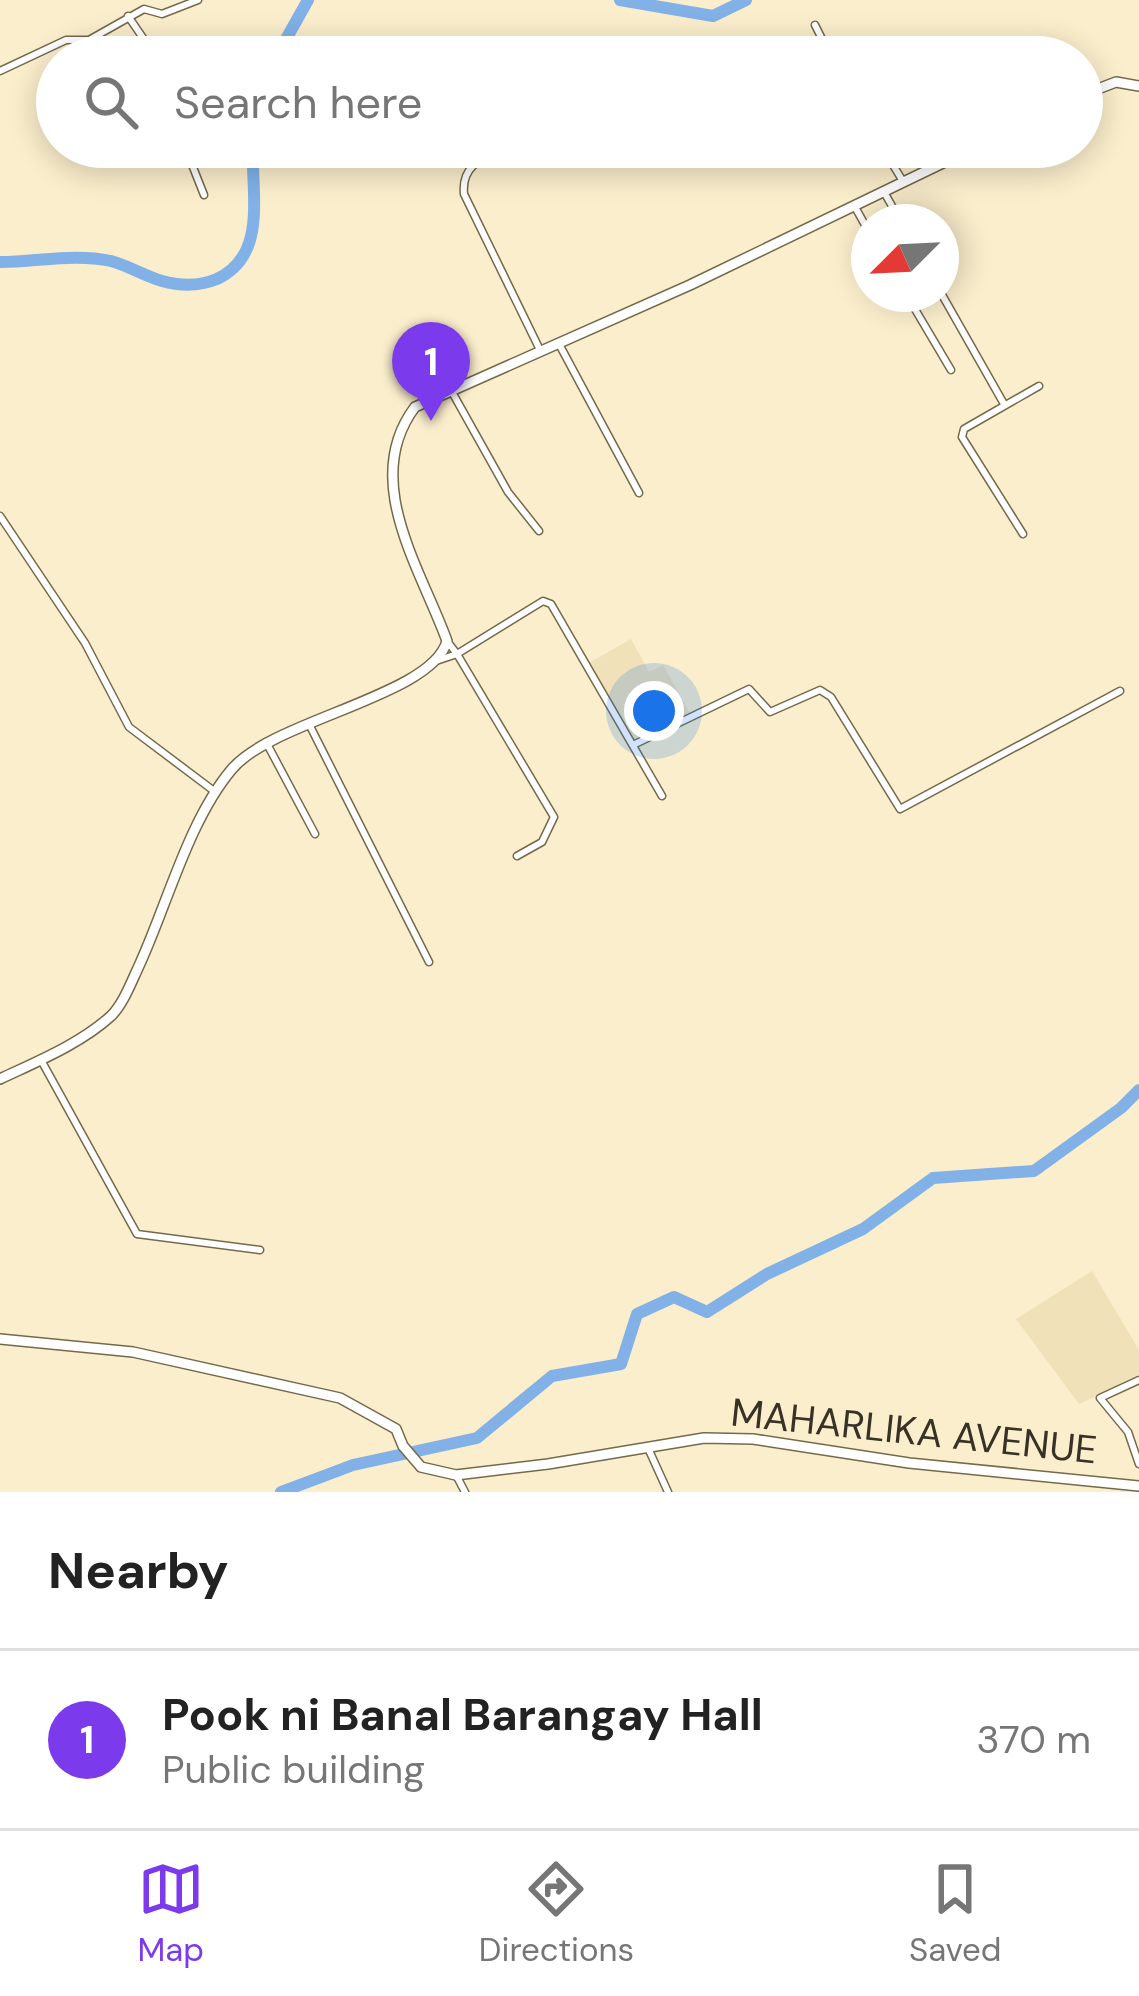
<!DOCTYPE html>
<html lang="en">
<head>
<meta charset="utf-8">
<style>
  body { margin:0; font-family:"DM Sans",sans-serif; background:#f6f6f6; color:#222 }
  .compass { position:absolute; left:851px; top:204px; width:108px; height:108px; border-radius:50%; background:#fff; box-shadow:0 6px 30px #0003; rotate:246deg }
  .you { position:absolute; left:654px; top:711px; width:42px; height:42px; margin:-30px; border:9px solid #fff; border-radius:50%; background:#1a73e8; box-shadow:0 0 0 18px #1a73e833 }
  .badge { display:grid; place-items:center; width:78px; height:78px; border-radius:50%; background:#7c3aed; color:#fff; font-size:39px; font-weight:700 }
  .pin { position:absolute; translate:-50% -99px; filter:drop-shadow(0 3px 6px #0008) }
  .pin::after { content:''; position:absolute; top:63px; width:42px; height:36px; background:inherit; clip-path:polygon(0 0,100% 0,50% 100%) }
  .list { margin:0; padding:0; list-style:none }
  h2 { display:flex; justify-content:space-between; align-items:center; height:156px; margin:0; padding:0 48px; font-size:51px }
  h2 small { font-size:39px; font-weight:400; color:#767676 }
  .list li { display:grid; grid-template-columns:78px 1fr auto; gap:36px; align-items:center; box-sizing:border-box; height:180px; padding:0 48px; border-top:3px solid #e0e0e0 }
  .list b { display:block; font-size:45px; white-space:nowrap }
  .list p { margin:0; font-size:39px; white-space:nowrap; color:#767676 }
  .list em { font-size:39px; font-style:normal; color:#767676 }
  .icon { flex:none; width:66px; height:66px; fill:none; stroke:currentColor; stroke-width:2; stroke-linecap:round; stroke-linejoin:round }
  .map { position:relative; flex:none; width:1139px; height:1492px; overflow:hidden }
  .search { position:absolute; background:#fff; box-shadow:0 6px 30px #0003; left:36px; right:36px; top:36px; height:132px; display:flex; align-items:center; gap:30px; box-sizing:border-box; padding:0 42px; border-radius:66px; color:#767676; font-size:45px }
  .sheet { height:336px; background:#fff }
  nav { display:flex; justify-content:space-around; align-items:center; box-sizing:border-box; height:168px; border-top:3px solid #e0e0e0; background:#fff; font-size:33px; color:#767676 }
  nav a { display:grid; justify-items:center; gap:6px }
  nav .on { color:#7c3aed }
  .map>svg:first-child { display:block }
  .built { fill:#f1e1b8 }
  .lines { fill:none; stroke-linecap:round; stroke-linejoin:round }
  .river { stroke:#81b1e7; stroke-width:12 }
  .street-casing { stroke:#74694b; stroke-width:9 }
  .secondary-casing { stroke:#74694b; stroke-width:12 }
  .street { stroke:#fff; stroke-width:6 }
  .secondary { stroke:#fff; stroke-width:9 }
  .labels { text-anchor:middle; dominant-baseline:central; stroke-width:10; stroke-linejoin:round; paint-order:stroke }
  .street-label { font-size:39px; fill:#373225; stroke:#fbeecc }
</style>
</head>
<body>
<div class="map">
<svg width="1139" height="1492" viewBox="0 0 1139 1492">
  <rect width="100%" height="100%" fill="#fbeecc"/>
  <g class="built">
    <polygon points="631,639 649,672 663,665 691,715 634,743 589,663"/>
    <polygon points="1092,1271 1139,1350 1139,1378 1079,1404 1016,1319"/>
  </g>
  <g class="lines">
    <g class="river">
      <polyline points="620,0 713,16 746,0"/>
      <polyline points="276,57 308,0"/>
      <path d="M0 262C38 262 73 253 111 261 129 266 145 276 162 281 180 286 200 286 217 279 268 255 251 194 253 147"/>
      <polyline points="281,1492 353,1465 477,1438 552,1376 621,1364 637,1314 674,1297 707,1312 767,1274 863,1229 933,1178 1034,1171 1121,1108 1139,1090"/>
    </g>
    <g class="street-casing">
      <g id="street">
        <polyline points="128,16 156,57"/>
        <polyline points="815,25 831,57"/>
        <polyline points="0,71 66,40 89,40 144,9 162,14 198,0"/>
        <polyline points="185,147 204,195"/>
        <path d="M506 147C483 158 461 165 464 194L541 352"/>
        <polyline points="882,147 904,183"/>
        <polyline points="884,192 901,222"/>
        <polyline points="855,207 869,232"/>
        <polyline points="941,293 1004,404"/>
        <polyline points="906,294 951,370"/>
        <polyline points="559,344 639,493"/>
        <polyline points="452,392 508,492 539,531"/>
        <polyline points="0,516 85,643 129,727 214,791"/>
        <polyline points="1023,534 962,437 964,429 1039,386"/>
        <polyline points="447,641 457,654 543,601 551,604 662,796"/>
        <polyline points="436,661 457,654 554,817 542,842 517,856"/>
        <polyline points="309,724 429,962"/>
        <polyline points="266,742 315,834"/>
        <polyline points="633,745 749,689 770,712 820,690 831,697 900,809 1120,691"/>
        <polyline points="41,1060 137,1234 260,1250"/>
        <polyline points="1139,1380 1100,1398 1128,1432 1139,1464"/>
        <polyline points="648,1448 668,1492"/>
        <polyline points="456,1475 465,1492"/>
      </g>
    </g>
    <g class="secondary-casing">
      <g id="secondary">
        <polyline points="1082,95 1116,82 1139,86"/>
        <path d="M0 1079C38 1061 80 1044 111 1016 123 1004 131 983 138 968 167 906 188 821 232 769 273 720 432 696 447 641 421 569 360 480 415 407L690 285 976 147"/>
        <polyline points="0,1339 133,1352 340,1398 396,1429 403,1446 421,1467 456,1475 548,1464 704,1438 753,1439 909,1463 1139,1486"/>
      </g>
    </g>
    <use href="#street" class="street"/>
    <use href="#secondary" class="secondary"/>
  </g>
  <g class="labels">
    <g class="street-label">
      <text transform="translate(914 1431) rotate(6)">MAHARLIKA AVENUE</text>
    </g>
  </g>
</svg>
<svg class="compass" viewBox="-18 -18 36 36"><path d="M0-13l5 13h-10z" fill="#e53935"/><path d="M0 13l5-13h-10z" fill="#767676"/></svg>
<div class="you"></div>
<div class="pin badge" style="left:431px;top:421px">1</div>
<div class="search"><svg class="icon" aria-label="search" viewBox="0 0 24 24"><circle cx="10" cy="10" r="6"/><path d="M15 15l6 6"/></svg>Search here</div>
</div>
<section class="sheet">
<h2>Nearby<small></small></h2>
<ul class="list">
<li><span class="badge">1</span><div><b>Pook ni Banal Barangay Hall</b><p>Public building</p></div><em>370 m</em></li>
</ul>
</section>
<nav>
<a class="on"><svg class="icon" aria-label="map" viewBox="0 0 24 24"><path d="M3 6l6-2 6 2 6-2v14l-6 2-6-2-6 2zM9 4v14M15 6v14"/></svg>Map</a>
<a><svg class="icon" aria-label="directions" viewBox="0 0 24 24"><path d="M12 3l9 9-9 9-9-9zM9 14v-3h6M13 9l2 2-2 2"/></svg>Directions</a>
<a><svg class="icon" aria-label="saved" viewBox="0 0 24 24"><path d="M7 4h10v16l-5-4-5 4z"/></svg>Saved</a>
</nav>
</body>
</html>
